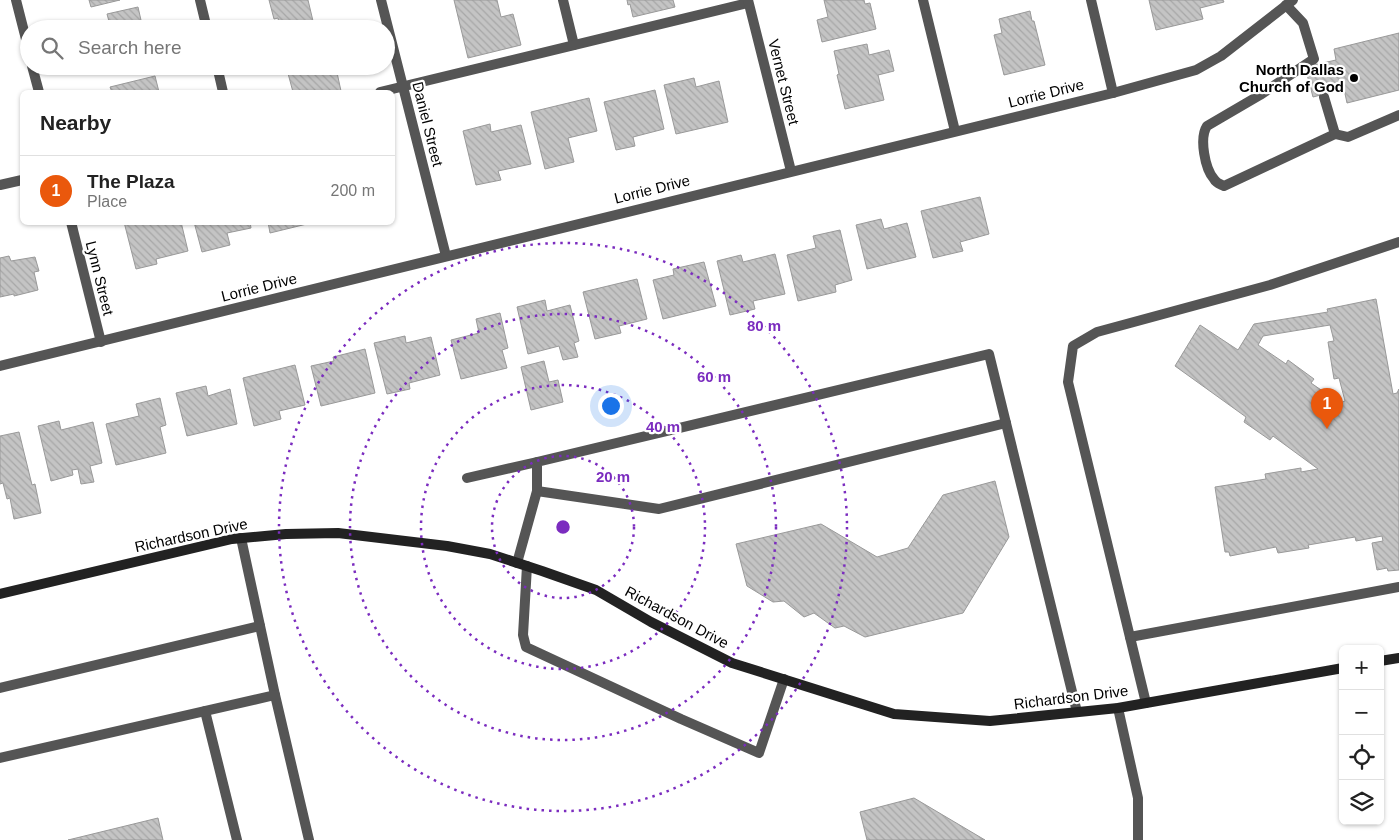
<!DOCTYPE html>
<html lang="en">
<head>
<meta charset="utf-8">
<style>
  body { margin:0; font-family:Arial,sans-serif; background:#f2f2f2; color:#222 }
  .controls { position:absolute; right:15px; bottom:15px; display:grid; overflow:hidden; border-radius:8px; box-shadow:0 1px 4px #0004 }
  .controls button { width:45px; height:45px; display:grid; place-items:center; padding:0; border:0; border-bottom:1px solid #e0e0e0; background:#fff; color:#222; font:25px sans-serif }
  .you { position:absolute; left:610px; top:405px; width:18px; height:18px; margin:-12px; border:4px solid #fff; border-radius:50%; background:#1a73e8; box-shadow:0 0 0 8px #1a73e833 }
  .badge { display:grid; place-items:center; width:32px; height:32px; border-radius:50%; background:#ea580c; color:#fff; font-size:16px; font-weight:700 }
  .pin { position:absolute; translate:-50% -41px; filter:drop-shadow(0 1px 2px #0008) }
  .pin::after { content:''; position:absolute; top:26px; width:18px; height:15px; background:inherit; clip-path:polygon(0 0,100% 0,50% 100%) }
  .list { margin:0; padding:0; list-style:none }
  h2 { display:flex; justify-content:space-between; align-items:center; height:65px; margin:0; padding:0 20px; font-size:21px }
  h2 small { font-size:16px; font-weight:400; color:#767676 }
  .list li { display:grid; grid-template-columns:32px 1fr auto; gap:15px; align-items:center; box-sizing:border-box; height:70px; padding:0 20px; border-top:1px solid #e0e0e0 }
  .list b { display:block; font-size:19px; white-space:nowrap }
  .list p { margin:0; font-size:16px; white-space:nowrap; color:#767676 }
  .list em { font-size:16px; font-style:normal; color:#767676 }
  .icon { flex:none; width:28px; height:28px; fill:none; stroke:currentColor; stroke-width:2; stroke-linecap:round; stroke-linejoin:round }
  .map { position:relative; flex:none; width:1399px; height:840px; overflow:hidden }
  .search { position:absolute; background:#fff; box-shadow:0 1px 4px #0004; left:20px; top:20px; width:375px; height:55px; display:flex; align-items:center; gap:12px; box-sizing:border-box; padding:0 18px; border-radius:28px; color:#767676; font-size:19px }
  .panel { position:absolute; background:#fff; box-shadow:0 1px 4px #0004; left:20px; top:90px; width:375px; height:135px; border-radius:8px }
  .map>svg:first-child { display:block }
  .building { fill:url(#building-back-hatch); stroke:#999; fill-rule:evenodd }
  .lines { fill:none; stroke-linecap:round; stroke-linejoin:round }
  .lane { stroke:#555; stroke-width:10 }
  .street { stroke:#555; stroke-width:10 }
  .secondary { stroke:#222; stroke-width:10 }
  .ring { fill:none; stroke:#7b2cbf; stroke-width:2.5; stroke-dasharray:2.5 5 }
  .poi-dot { fill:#000; stroke:#fff; stroke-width:2 }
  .labels { text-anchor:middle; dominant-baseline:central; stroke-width:4.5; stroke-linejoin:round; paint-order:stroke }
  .poi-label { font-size:15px; font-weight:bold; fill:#000; stroke:#fff; text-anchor:end }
  .street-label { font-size:15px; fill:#000; stroke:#fff }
  .centre { fill:#7b2cbf; stroke:#fff; stroke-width:2.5 }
  .ring-label { font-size:15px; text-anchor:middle; font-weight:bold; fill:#7b2cbf; stroke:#fff; stroke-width:4.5; stroke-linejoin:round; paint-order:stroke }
</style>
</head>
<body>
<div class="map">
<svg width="1399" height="840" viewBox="0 0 1399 840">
  <defs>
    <pattern id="building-back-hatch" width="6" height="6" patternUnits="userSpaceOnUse" patternTransform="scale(1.25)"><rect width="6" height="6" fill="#c4c4c4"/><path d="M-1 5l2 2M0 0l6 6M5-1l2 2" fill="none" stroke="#a7a7a7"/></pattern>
  </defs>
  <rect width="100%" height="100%" fill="#fff"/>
  <g class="building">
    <polygon points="89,0 120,0 91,7"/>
    <polygon points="269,0 308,0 313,21 280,29 278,18 274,19"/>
    <polygon points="454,0 497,0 501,17 513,14 521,45 468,58"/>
    <polygon points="627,0 673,0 675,7 633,17 630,4 628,5"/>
    <polygon points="824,0 864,0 865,4 870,3 876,29 822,42 817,20 828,17"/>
    <polygon points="1149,0 1223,0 1224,2 1200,8 1203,19 1156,30"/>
    <polygon points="138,7 143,29 111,29 107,14"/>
    <polygon points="1030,11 1032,21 1034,21 1045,65 1004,75 994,35 1002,33 999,19"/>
    <polygon points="1399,33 1399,90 1347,103 1344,89 1313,97 1305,67 1336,60 1334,49"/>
    <polygon points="867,44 869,55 889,50 894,71 878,75 884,100 845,109 837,75 839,74 834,51"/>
    <polygon points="108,66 136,66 110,73"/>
    <polygon points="286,66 331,66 332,69 336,68 341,91 335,92 293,92"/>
    <polygon points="155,76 159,92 112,92 110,87"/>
    <polygon points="694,78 696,87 719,81 728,122 676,134 664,85"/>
    <polygon points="655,90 664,129 633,137 635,146 616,150 604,102"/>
    <polygon points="589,98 597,131 568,138 574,162 545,169 531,112"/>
    <polygon points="490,124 491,132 521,125 531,164 498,171 501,180 476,185 463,131"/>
    <polygon points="980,197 989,234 960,242 963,251 933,258 921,211"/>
    <polygon points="881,219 884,229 907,223 916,257 867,269 856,225"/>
    <polygon points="124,222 181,222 188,251 156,259 157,264 136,269"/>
    <polygon points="194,222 250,222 251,228 227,233 230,245 202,252"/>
    <polygon points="268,222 315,222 270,233"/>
    <polygon points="840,230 852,280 835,285 836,292 798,301 787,255 816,248 813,236"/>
    <polygon points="775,254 785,294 753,301 755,309 730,315 717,261 741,255 743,262"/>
    <polygon points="9,256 11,261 35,257 39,271 34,272 38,290 14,296 14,294 0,297 0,258"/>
    <polygon points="704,262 716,306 663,319 653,280 674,275 673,269"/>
    <polygon points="637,279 647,319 619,326 621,333 595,339 583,292"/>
    <path d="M1376 299 1393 394 1397 393 1399 389V570L1388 571 1387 568 1377 570 1372 543 1383 541 1382 536 1356 541 1355 537 1308 545 1309 548 1278 553 1276 547 1230 556 1229 552H1225L1215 487 1266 479 1265 474 1301 468V472L1318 469 1273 436 1270 440 1244 422 1246 417 1175 366 1200 325 1238 350 1254 324 1328 312 1327 309ZM1330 325 1334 341 1328 342 1334 379 1339 378 1345 401 1340 403 1311 383 1314 379 1288 360 1286 364 1258 345 1263 336Z"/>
    <polygon points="545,300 547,311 570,305 579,341 574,343 578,357 563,360 559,346 528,354 517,307"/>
    <polygon points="500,313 508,348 502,350 507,368 461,379 451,340 479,333 476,319"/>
    <polygon points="405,336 406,343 431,337 440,375 409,383 410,389 387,394 374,343"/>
    <polygon points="365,349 375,393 321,406 311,366 334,361 333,357"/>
    <polygon points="544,361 549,382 558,380 563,402 531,410 521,367"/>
    <polygon points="295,365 305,405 279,411 281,419 254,426 243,378"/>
    <polygon points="206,386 208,396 230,389 237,424 187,436 176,393"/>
    <polygon points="160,398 166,425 160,427 166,453 116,465 106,424 139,416 136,404"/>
    <polygon points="59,421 61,430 93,422 102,463 90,466 94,482 81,484 78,469 72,470 73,475 51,481 38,426"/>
    <polygon points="19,432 32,485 35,484 41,513 14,519 10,498 7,499 3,483 0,484 0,436"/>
    <polygon points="995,481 1009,537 963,613 865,637 844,626 835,628 814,613 804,617 784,601 773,602 747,586 736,544 821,524 877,557 908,548 943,495"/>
    <polygon points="914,798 985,840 867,840 860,812"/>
    <polygon points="158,818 163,840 68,840"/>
  </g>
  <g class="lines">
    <g class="lane">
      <polyline points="200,0 207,29"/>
      <polyline points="563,0 574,45"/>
      <polyline points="923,0 955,131"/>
      <path d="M1286 5 1303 23 1314 59 1260 95 1207 126C1199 138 1205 169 1214 179 1216 183 1220 184 1224 186L1335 134 1324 97"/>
      <polyline points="217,66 223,92"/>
      <polyline points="380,92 748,3"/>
      <polyline points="1335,134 1348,137 1399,115"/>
      <polyline points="0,185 22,180"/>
      <polyline points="467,478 537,462"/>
      <polyline points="537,491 659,509 1006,423"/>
      <polyline points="241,538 275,695"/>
      <polyline points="517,563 537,491 537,462 989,354 1077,712"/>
      <polyline points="527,566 523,635 526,647 681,719 759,753 784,679"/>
      <polyline points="1130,637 1399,587"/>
      <polyline points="0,688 260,626"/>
      <polyline points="1146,703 1068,382 1073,346 1097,332 1270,285 1399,242"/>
      <polyline points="205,711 237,840"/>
      <polyline points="0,758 275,695 309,840"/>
    </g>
    <g class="street">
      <polyline points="16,0 29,51"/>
      <polyline points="381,0 446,256"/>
      <polyline points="748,0 791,171"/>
      <polyline points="1091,0 1113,93"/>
      <polyline points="32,66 39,92"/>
      <polyline points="71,222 101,342"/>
      <polyline points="0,366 1113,93 1196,70 1221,56 1293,0"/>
      <polyline points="1118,708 1138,798 1138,840"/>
    </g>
    <g class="secondary">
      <polyline points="0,594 232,539 286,534 338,533 447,546 490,554 542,571 596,590 651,622 732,663 894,714 990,721 1118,708 1343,668"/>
      <polyline points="1380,661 1399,658"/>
    </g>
  </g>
  <g class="ring">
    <circle cx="563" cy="527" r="71"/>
    <circle cx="563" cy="527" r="142"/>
    <circle cx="563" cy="527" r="213"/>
    <circle cx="563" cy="527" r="284"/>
  </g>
  <circle class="poi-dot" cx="1354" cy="78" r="5"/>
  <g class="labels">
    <g class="poi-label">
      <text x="1344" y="69">North Dallas<tspan x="1344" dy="17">Church of God</tspan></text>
    </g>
    <g class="street-label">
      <text transform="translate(784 82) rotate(76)">Vernet Street</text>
      <text transform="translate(1046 93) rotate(-14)">Lorrie Drive</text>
      <text transform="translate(428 124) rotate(76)">Daniel Street</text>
      <text transform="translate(652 189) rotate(-14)">Lorrie Drive</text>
      <text transform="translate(100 278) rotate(76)">Lynn Street</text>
      <text transform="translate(259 287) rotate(-14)">Lorrie Drive</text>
      <text transform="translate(191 535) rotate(-12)">Richardson Drive</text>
      <text transform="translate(677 617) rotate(28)">Richardson Drive</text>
      <text transform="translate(1071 697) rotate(-7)">Richardson Drive</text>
    </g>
  </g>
  <circle cx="563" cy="527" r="8" class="centre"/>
  <g class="ring-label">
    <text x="764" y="331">80 m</text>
    <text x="714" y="382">60 m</text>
    <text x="663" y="432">40 m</text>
    <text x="613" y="482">20 m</text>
  </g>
</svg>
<div class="controls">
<button>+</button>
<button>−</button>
<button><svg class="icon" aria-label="locate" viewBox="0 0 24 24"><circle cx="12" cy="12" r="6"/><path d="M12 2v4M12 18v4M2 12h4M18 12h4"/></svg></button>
<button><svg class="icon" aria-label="layers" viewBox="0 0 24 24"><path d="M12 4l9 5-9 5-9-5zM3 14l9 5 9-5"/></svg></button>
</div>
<div class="you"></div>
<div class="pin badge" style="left:1327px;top:429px">1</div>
<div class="search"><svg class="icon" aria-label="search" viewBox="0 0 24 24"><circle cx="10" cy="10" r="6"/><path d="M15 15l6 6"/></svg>Search here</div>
<section class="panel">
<h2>Nearby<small></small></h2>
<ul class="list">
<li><span class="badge">1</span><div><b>The Plaza</b><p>Place</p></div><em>200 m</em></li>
</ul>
</section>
</div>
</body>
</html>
